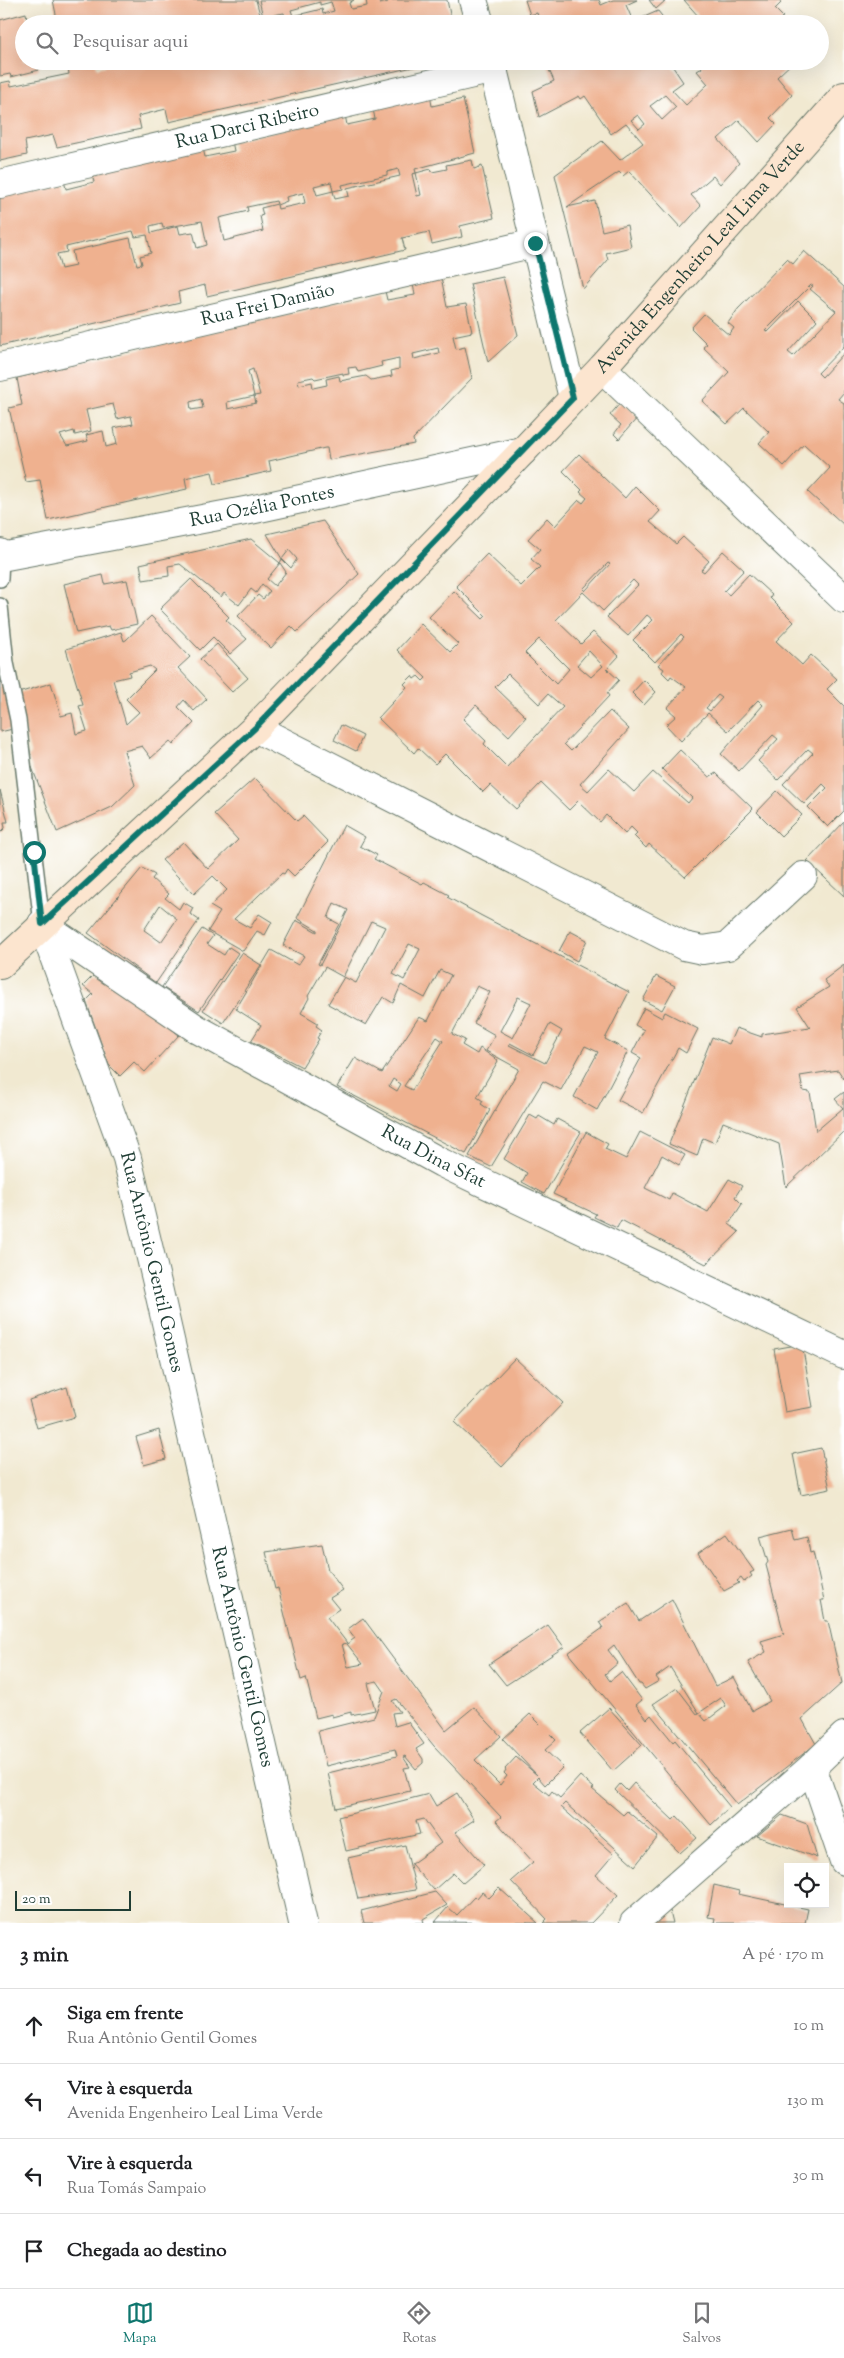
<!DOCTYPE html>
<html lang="pt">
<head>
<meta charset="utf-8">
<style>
  body { margin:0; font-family:"Sorts Mill Goudy",serif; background:#f2f2f2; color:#202124 }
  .controls { position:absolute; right:15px; bottom:15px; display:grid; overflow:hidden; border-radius:0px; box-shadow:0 5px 20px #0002 }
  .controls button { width:45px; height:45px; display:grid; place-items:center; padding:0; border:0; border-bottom:1px solid #e0e0e0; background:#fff; color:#202124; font:25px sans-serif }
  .scale { position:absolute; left:15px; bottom:12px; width:116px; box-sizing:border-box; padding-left:5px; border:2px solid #1f3d34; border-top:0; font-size:14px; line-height:18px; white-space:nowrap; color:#1f3d34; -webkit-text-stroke:4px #fff; paint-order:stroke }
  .stop { position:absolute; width:15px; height:15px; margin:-11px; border:4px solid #0f766e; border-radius:50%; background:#fff }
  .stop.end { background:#0f766e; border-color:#fff; box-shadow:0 1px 5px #0008 }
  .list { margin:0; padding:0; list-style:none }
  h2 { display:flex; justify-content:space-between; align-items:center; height:65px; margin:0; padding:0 20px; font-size:21px }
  h2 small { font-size:16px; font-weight:400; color:#757577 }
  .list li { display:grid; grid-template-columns:32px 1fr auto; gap:15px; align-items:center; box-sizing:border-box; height:75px; padding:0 20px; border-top:1px solid #e0e0e0 }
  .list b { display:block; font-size:19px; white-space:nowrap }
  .list p { margin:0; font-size:16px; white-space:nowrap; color:#757577 }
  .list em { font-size:16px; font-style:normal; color:#757577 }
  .icon { flex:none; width:28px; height:28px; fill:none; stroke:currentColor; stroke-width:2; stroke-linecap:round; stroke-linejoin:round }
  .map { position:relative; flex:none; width:844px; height:1923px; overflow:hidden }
  .search { position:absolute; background:#fff; box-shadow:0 5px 20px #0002; left:15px; right:15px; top:15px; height:55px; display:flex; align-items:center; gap:12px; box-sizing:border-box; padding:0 18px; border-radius:28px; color:#757577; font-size:19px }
  .sheet { height:365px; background:#fff }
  nav { display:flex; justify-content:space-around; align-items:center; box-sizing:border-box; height:70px; border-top:1px solid #e0e0e0; background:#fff; font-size:14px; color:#757577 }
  nav a { display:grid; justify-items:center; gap:2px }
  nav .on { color:#0f766e }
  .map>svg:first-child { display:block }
  .building { fill:#efb18f; fill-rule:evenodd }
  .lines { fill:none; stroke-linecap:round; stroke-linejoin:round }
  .lane-casing { stroke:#68796b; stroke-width:18 }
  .street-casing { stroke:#68796b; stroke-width:30 }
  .secondary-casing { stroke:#68796b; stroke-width:30 }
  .lane { stroke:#fff; stroke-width:15 }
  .street { stroke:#fff; stroke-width:28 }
  .secondary { stroke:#fce5cf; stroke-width:28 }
  .route { stroke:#0f766e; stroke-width:6 }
  .labels { text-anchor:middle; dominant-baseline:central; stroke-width:4; stroke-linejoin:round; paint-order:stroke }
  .street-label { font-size:19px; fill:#1f3d34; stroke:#fff }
</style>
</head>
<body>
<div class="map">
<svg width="844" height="1923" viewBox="0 0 844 1923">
  <rect width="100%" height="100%" fill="#fff"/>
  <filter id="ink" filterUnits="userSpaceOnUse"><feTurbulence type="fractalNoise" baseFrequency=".02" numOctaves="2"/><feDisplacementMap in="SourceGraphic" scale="10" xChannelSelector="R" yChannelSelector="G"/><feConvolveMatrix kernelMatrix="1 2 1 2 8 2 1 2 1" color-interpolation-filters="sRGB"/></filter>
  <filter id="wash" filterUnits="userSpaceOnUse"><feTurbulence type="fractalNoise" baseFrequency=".0096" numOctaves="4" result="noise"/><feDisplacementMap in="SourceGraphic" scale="20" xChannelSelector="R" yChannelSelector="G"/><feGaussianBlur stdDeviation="1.12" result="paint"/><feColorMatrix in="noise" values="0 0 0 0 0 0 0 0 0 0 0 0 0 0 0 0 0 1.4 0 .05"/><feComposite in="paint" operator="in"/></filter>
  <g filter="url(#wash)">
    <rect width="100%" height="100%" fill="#f1e9d1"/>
    <g id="blocks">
      <g class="building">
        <path d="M53 0H256L261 18 263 17 265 22 285 17 284 13 263 17 259 0H354L349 3 351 9 367 6 366 0H378L380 4 388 2 387 0H447L452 24H58ZM320 2V5L331 2 334 11 323 14 322 9 293 16 291 10Z"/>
        <polygon points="525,0 599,0 601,5 613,0 637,0 626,5 632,19 620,24 541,24 537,13 530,15"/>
        <polygon points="649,0 666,0 656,9"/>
        <polygon points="684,0 779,0 781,3 775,9 783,17 781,18 784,24 691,24 699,17"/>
        <polygon points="658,11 668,24 628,24"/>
        <polygon points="26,13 28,24 24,24 24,61 37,61 39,70 11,77 10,74 0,76 0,20"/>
        <polygon points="67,61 76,61 78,65 95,61 97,68 110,65 109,61 420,61 422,65 169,122 166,109 138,116 141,129 57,147 53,135 25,141 27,155 0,161 0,83 10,81 11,86 69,74"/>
        <path d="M545 61H669L683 82 672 90 686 105 708 84 697 71 702 68 697 61H794L777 77 792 95 770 118 776 124 759 142 739 120 718 139 739 163 720 184 713 176 691 195 701 206 681 228 629 171 623 176 619 172 567 207 595 201 602 231 627 225 631 247 606 253 608 260 583 289 555 175 602 141 620 160 643 143 626 123 611 134 585 96 581 99 579 96 539 117 533 91 554 81ZM665 95 676 107 662 120 650 106ZM638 115 645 124 639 129 631 120Z"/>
        <path d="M430 95 432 106 463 99 475 153 415 169 416 173 412 174 417 196 421 195 416 173 431 169 432 172 447 169 446 165 472 160 474 169 482 166 494 218 460 226 462 237 432 244 429 232 402 238 405 250 207 296 205 285 178 292 180 303 0 346V194L64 180 66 189 94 182 92 174 203 148 205 157 234 151 232 141 345 115 347 125 375 119 373 109ZM398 169 400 176 347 188 349 196 335 199 333 191 317 195 314 186 331 182 333 191 343 189 342 185 387 175V172ZM303 193 305 203 278 209 277 205 287 201 286 197ZM276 201 277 204 261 208 263 215 260 216 263 231 224 241 219 218 248 211 247 207ZM202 221 207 245 197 248 193 232 180 234 178 226 151 233 150 226 162 223 163 228ZM133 231 135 237 147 235 151 253 140 256 142 264 137 265 130 238 72 251 75 266 61 269 57 254 67 252 66 247Z"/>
        <path d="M804 251 844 287V346L818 373 822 377 844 353V392L838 399 844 403V525L808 492 830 468 804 444 784 466 759 443 769 432 744 408 727 424 702 401 729 372 703 347 707 344 691 328 704 314 729 335 734 328 728 323 738 309 787 259 793 264ZM811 285 813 286 810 289 836 311 793 356 788 352 817 320 798 301 768 332 765 331Z"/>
        <path d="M441 277 447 307 466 304 472 332 453 336 456 349 465 347 472 378 413 439 414 444 329 460 327 448H325L269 461 271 471 215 484 212 472 185 478 187 489 48 520 40 480 26 482 9 408 22 405 17 378 385 291 387 300 415 295 413 284ZM438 348 439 353 414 359 413 354ZM399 358V369L391 371 392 376 371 380 366 376 340 381 339 376 326 379 327 385 313 388 312 382 299 385 298 380 313 377 315 379 343 373V375L349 374 348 368 356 367 358 372 382 366 381 362ZM253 369 260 395 254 396 256 403 228 409 227 402 254 396 248 371ZM201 399 203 408 191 410 190 402ZM113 404 117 419 131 416 133 424 114 428 117 444 106 447 103 431 86 435 88 441 67 446 60 435 74 431 75 435 91 431 86 410Z"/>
        <polygon points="503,277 518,335 488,362 470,284"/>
        <polygon points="621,402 638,417 619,439 614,434 621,425 610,415"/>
        <path d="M579 454 625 498 635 486 660 511 650 522 676 544 683 537 709 561 701 570 704 572 723 551 744 570 724 591 729 595 749 574 772 595 770 598 794 622 776 641 802 665 811 655 837 679 827 689 844 706V811L828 827 808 807 827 788 823 784 804 804 783 784 813 753 808 749 778 780 758 761 778 739 773 735 739 771 721 754 763 705 758 700 728 731 708 713 681 741 666 725 676 716 667 708 686 687 671 676 669 679 662 672 664 669 658 665 684 637 681 634 655 662 633 640 653 620 647 615 628 636 607 617 638 585 633 580 603 611 583 592 556 620 581 644 593 632 619 656 607 669 619 680 607 693 609 696 564 744 571 751 610 711 629 729 580 784 588 791 609 769 634 792 653 772 688 803 692 798 662 769 680 750 709 777 716 773 753 809 685 877 649 844 646 848 634 836 637 833 631 827 625 834 606 815 600 822 578 801 569 810 541 783 516 809 490 785 483 792 445 754 435 764 418 748 414 753 378 718 407 687 404 684 412 676 414 679 418 676 423 681 426 678 397 650 421 624 450 652 458 644 429 617 454 591 483 619 486 616 456 586 487 554 521 586 540 567 531 559 540 549 528 539 547 518 555 526 579 500 583 503 587 498 580 492 582 490 563 471ZM608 563 610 564 585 591 583 589ZM539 639 569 669 556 684 525 653ZM589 651 603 666 591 677 577 665ZM508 674 539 704 548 694 563 707 507 767 484 744 486 741 463 719 476 705 509 736 526 717 495 687ZM718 695 722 698 710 711 706 708Z"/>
        <path d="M323 521 359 574 297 632 291 626 271 648 238 616 258 595 263 599 270 591 262 584 256 593 251 589 239 605 224 593 221 597 180 564 168 566 169 576 143 580 140 564 251 539 280 563 282 559 291 568 297 559 289 550 282 559 267 534ZM280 563 286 572 275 586 267 579Z"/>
        <polygon points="103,575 105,584 127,580 137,624 111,630 109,626 76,633 64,584"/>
        <polygon points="191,579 229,617 226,620 247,639 230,654 213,637 200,650 160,609"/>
        <path d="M151 616 190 657 178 668 207 699 194 711 184 700 178 707 194 723 173 745 170 741 151 758 142 746 124 751 135 785 112 807 57 832 28 757 31 755 15 694 51 683 61 716 72 713 76 734 87 731 79 706 83 705 66 649 121 632 124 641 126 640ZM150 666 155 670 126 699 139 712 126 724 113 680 130 676 129 672Z"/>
        <polygon points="217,644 248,678 232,692 200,659"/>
        <polygon points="0,658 17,728 0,732"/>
        <polygon points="644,680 656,692 644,705 632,693"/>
        <polygon points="341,725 363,736 356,751 334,740"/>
        <polygon points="255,778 297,821 303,816 328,842 294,876 287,869 284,874 282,873 234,919 250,928 259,914 272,922 265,935 257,931 243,951 208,931 220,912 210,906 227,890 213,876 194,894 162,860 183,842 208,869 238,840 214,814"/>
        <polygon points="0,790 8,822 4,822 5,828 0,833"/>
        <polygon points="777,791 802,815 781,836 757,812"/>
        <polygon points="844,822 844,896 807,861"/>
        <path d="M344 825 365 837 360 846 377 855 374 859 422 884 424 882 449 895 447 897 482 916 629 992 605 1039 628 1051 597 1110 574 1097 598 1052 585 1046 561 1090 543 1081 491 1167 469 1156 519 1069 486 1051 495 1035 474 1023 490 992 477 986 452 1034 465 1040 462 1045 477 1054 480 1048 498 1061 477 1097 483 1101 481 1104 490 1110 466 1154 337 1087 355 1058 382 1073 419 1017 428 1021 451 975 440 970 425 998 401 985 393 1003 383 997 366 1025 328 1004 344 977 356 983 385 927 371 921 343 977 325 967 308 996 309 998 301 1013 318 1023 316 1026 322 1030 317 1038 319 1039 302 1067 251 1041 261 1025 236 1009 271 950 298 965 304 956 283 945 296 920 317 932V930L297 918ZM334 903 348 910 320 965 318 964 339 924 328 918ZM409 944 420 949 404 980 393 974ZM518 997 531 1003 513 1038 500 1031ZM550 1024 562 1031 545 1063 509 1045 510 1043 533 1055ZM437 1037 443 1041 412 1090 404 1086ZM393 1079 401 1084 397 1091 389 1086Z"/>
        <path d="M142 868 155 875 152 879 169 894 165 898 179 909 183 902 193 908 190 914 199 920 156 983 88 933ZM160 905 177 919 161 942 144 930Z"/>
        <polygon points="202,929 213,936 207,944 224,955 229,947 238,953 199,1011 162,987"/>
        <polygon points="570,931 587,940 577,961 559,951"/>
        <polygon points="242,953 261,965 223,1023 203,1010"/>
        <polygon points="844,965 844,1079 838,1070 800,1076 803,1091 810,1092 816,1131 843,1108 835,1099 844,1092 844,1131 786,1187 779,1144 723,1122 715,1143 703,1138 697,1156 669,1144 712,1037 729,1044 736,1028 762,1037 762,1034 810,1027 797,1007 829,987 824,980"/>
        <polygon points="95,974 107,976 179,1035 145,1072 134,1062 120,1076 109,1065 86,1001 93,994 83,986"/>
        <polygon points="656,976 675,986 662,1010 643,1000"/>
        <polygon points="644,1008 662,1018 665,1012 698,1029 686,1053 678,1048 643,1113 618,1100 641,1058 632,1053 644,1030 635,1025"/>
        <polygon points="530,1115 537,1119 539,1116 554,1125 557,1119 581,1132 544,1194 522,1182 527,1173 504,1159"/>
        <polygon points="586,1132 608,1144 605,1149 626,1159 640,1132 685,1155 679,1165 662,1155 645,1188 669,1200 672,1193 708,1212 729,1179 742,1186 735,1197 742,1204 729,1224 739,1232 706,1264 621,1220 617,1228 594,1217 596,1214 553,1194"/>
        <polygon points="802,1344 813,1407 785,1412 774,1349"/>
        <polygon points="515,1358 563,1403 502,1467 454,1422"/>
        <polygon points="67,1387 75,1417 37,1428 29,1400"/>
        <polygon points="159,1430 166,1459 144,1465 136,1437"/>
        <polygon points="821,1448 830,1489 801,1495 793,1454"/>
        <path d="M792 1528 795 1540 807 1537 810 1553 813 1552 824 1600H821L825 1621H828L842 1683 802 1719 816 1744 737 1805 653 1704 677 1688 697 1714 699 1713 670 1667 656 1677 659 1681 645 1689 641 1684H639L614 1645 608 1650 618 1663 605 1674 610 1681 621 1672 642 1700 636 1705 647 1719 651 1715 673 1742 675 1740 730 1807 711 1825 568 1653 603 1628 599 1622 628 1603 639 1621 672 1599 715 1686 734 1677 752 1711 770 1701 748 1662 766 1652 761 1641 784 1634 766 1565 768 1562 760 1536ZM721 1698 726 1706 706 1721 699 1713Z"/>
        <polygon points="727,1533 754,1571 750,1573 752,1576 744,1582 741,1578 737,1581 739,1583 724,1591 698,1553"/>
        <polygon points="322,1544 328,1570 343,1590 330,1598 339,1609 327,1617 347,1643 342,1644 348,1667 363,1664 347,1644 355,1638 348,1629 363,1618 446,1730 474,1707 501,1736 475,1760 500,1785 507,1776 504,1773 506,1770 505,1769 516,1757 537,1775 503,1739 530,1714 556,1740 545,1750 563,1767 545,1785 538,1777 533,1782 549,1795 552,1791 560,1798 580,1776 594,1788 592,1789 623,1815 627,1811 658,1837 635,1866 565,1803 561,1807 614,1854 596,1875 618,1895 591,1923 543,1923 547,1919 511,1881 533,1862 496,1821 501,1817 434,1746 396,1699 392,1701 400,1712 392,1713 395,1726 408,1722 424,1744 416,1749 423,1759 423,1763 416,1769 405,1756 403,1757 410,1767 404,1768 410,1791 336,1808 328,1773 397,1756 395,1749 326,1766 318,1731 374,1717 384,1691 377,1681 368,1683 375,1710 351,1715 351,1712 332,1717 332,1714 316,1718 306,1678 301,1680 278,1588 275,1589 266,1552"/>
        <polygon points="548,1625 564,1647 506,1685 489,1664"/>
        <polygon points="609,1708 642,1745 613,1771 580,1733"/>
        <polygon points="634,1783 673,1820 677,1816 697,1838 680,1853 615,1790 620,1784 627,1791"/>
        <polygon points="457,1793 474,1820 455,1832 484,1865 463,1883 453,1873 434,1890 411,1864 441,1843 424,1819 416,1821 420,1834 346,1851 338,1817 429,1794 436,1806"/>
        <polygon points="782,1815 807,1824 817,1858 757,1836"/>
        <polygon points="405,1845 416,1890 358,1899 348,1858"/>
        <polygon points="714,1885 739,1891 738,1894 808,1909 805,1923 714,1923 715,1918 708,1917"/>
        <polygon points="499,1888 538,1923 435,1922 448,1907 457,1915 475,1896 477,1898 482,1892 489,1898"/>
        <polygon points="435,1892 447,1905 423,1919 424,1923 364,1923 361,1911"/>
        <polygon points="669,1907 673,1923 652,1923"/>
      </g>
    </g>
  </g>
  <g filter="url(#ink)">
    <use href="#blocks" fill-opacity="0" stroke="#68796b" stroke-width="1"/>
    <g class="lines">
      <g class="lane-casing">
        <g id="lane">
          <polyline points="0,579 1,557"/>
          <polyline points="0,606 6,663 18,720 42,924"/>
        </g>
      </g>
      <g class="street-casing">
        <g id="street">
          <polyline points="473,0 480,24"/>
          <polyline points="491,61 573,398"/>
          <path id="s1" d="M0 184 494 69"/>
          <path id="s2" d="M0 367 535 243"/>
          <polyline points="602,368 844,599"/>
          <path id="s3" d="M0 553 1 557 250 510 523 451"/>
          <polyline points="255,728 684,946 703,950 728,946 803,876"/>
          <path id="s4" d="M42 924 127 1158 157 1283 303 1923"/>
          <path id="s5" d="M42 924 197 1029 442 1163 844 1355"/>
          <polyline points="812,1767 844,1861"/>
          <polyline points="634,1923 812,1767 844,1736"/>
        </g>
      </g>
      <g class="secondary-casing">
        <g id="secondary">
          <path id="s6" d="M0 965 255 728 523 451 602 368 844 96"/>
        </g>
      </g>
      <use href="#lane" class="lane"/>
      <use href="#street" class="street"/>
      <use href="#secondary" class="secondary"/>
    </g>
  </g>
  <g class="lines" filter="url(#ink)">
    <polyline class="route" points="34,852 42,924 255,728 573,398 535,243"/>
  </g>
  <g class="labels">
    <g class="street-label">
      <text stroke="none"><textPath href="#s1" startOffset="254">Rua Darci Ribeiro</textPath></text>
      <text stroke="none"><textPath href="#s6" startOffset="996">Avenida Engenheiro Leal Lima Verde</textPath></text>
      <text stroke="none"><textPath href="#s2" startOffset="275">Rua Frei Damião</textPath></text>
      <text stroke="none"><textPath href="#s3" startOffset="270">Rua Ozélia Pontes</textPath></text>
      <text stroke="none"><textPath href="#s5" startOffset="456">Rua Dina Sfat</textPath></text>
      <text stroke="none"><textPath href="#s4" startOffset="356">Rua Antônio Gentil Gomes</textPath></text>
      <text stroke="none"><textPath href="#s4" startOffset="761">Rua Antônio Gentil Gomes</textPath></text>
    </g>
  </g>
</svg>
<div class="controls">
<button><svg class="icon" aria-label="locate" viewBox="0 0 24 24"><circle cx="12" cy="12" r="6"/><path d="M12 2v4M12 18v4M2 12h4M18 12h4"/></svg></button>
</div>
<div class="scale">20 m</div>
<div class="stop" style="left:34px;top:852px"></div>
<div class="stop end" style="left:535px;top:243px"></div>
<div class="search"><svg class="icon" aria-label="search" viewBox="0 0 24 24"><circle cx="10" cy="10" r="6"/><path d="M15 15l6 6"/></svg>Pesquisar aqui</div>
</div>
<section class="sheet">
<h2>3 min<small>A pé · 170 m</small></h2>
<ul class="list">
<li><svg class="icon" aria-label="ahead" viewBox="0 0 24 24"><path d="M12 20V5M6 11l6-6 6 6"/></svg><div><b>Siga em frente</b><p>Rua Antônio Gentil Gomes</p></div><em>10 m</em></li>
<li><svg class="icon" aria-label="left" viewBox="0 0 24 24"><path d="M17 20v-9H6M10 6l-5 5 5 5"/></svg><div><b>Vire à esquerda</b><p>Avenida Engenheiro Leal Lima Verde</p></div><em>130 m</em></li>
<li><svg class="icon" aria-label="left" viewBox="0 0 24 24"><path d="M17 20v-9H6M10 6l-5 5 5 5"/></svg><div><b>Vire à esquerda</b><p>Rua Tomás Sampaio</p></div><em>30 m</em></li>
<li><svg class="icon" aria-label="arrive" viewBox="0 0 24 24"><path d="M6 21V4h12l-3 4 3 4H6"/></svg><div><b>Chegada ao destino</b></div></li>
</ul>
</section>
<nav>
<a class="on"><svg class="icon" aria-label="map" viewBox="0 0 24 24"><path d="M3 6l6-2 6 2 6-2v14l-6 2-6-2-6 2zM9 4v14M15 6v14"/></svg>Mapa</a>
<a><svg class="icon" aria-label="directions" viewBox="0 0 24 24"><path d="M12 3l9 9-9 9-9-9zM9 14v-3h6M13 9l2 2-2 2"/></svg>Rotas</a>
<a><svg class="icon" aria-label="saved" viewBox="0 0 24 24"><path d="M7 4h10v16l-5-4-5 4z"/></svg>Salvos</a>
</nav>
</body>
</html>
